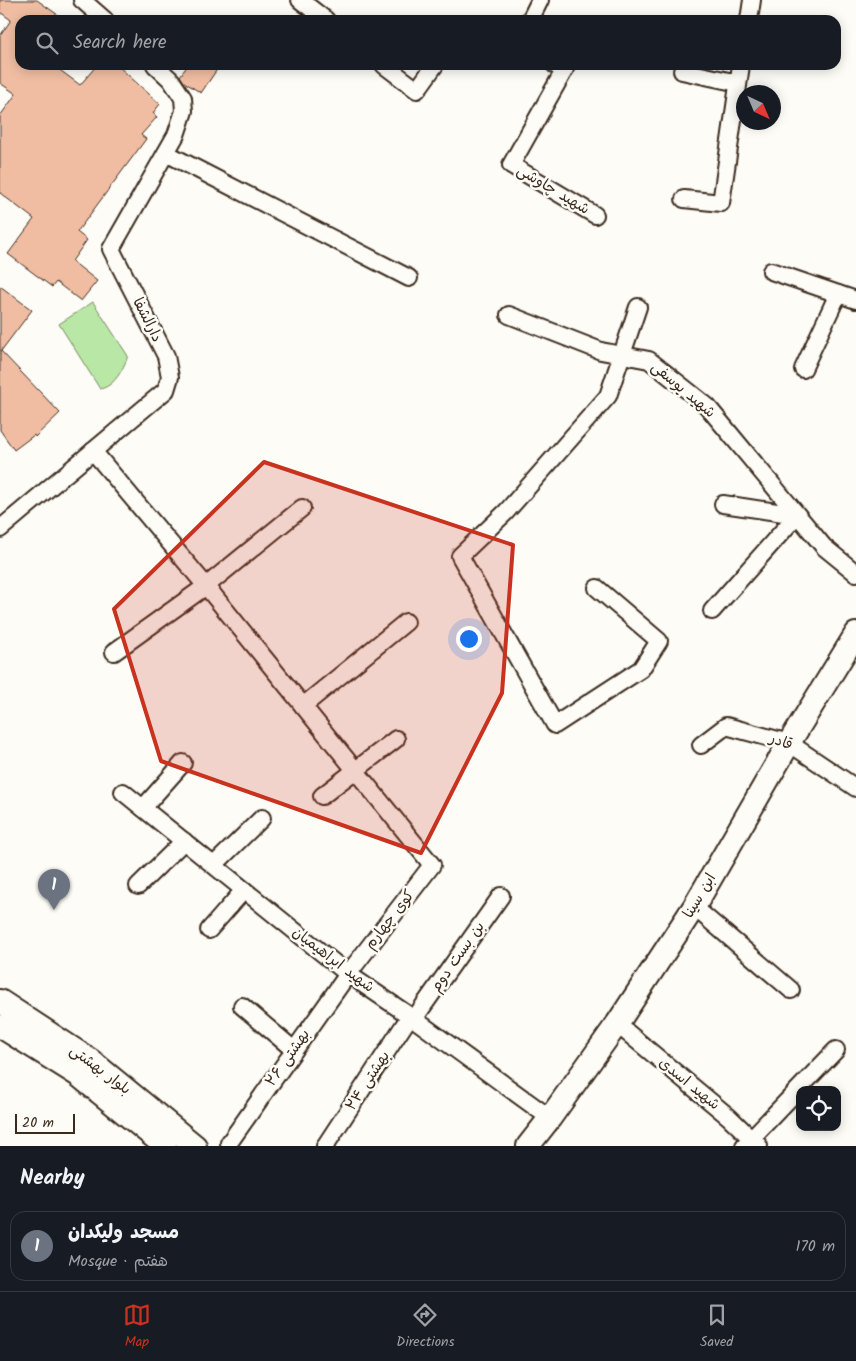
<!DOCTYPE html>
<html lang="en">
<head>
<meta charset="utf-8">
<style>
  body { margin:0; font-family:Kalam,"Playpen Sans Arabic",sans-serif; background:#242831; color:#f1f3f6 }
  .controls { position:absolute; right:15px; bottom:15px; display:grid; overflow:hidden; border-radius:10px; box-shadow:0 2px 12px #0003 }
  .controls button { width:45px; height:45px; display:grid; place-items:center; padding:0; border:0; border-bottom:1px solid #363941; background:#171b24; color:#f1f3f6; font:25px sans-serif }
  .compass { position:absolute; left:736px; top:85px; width:45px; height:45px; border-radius:50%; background:#171b24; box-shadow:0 2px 12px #0003; rotate:136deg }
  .scale { position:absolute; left:15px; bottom:12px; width:60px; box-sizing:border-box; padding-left:5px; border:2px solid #3b2a1e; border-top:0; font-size:14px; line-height:18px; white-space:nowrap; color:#3b2a1e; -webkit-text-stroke:4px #fdfcf7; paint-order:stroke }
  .you { position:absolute; left:468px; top:638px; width:18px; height:18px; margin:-12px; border:4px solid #fff; border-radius:50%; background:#1a73e8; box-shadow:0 0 0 8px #1a73e833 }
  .badge { display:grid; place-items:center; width:32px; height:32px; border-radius:50%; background:#c8321e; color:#fff; font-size:16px; font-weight:700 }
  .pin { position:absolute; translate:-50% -41px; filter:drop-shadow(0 1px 2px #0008) }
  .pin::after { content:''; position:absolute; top:26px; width:18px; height:15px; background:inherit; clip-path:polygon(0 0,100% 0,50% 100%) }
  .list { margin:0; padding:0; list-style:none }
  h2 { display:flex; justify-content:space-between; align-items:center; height:65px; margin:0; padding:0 20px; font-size:21px }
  h2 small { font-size:16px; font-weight:400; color:#9ea1a6 }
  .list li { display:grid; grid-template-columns:32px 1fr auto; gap:15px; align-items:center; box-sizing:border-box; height:70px; margin:0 10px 10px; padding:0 10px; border:1px solid #363941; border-radius:15px }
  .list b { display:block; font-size:19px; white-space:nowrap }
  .list p { margin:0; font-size:16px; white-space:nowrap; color:#9ea1a6 }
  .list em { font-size:16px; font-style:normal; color:#9ea1a6 }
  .icon { flex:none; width:28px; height:28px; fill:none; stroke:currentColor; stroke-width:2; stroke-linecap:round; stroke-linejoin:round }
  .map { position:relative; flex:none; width:856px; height:1146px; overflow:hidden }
  .search { position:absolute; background:#171b24; box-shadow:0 2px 12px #0003; left:15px; right:15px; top:15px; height:55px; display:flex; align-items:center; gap:12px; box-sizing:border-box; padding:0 18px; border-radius:15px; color:#9ea1a6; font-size:19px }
  .sheet { height:145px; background:#171b24 }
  nav { display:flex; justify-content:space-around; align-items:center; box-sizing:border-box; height:70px; border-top:1px solid #363941; background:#171b24; font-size:14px; color:#9ea1a6 }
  nav a { display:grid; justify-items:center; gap:2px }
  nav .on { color:#c8321e }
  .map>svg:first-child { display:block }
  .green { fill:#b9e7a6; stroke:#7a8862 }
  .building { fill:#f0bda2; stroke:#3b2a1e }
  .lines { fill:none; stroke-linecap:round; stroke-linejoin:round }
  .street-casing { stroke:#3b2a1e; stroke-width:20 }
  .secondary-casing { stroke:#3b2a1e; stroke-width:26 }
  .street { stroke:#fdfcf7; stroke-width:16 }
  .secondary { stroke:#fdfcf7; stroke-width:22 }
  .marked { fill:#c8321e; fill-opacity:0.2; stroke:#c8321e; stroke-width:4; stroke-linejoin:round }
  .labels { text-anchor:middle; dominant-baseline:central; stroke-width:5; stroke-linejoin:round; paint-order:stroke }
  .street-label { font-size:15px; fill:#3b2a1e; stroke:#fdfcf7 }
</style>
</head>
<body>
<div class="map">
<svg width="856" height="1146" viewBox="0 0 856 1146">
  <rect width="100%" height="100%" fill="#fdfcf7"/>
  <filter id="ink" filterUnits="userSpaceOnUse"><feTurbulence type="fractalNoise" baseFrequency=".02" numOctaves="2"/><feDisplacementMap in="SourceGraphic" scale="10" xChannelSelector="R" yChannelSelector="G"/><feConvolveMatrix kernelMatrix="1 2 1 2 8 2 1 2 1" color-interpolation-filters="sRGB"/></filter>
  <g filter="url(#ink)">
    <path class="green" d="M93 302 128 356C123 369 115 386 100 389L59 324Z"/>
    <g class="building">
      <polygon points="0,0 37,0 65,20 20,20 20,65 53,65 80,85 97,65 117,65 160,104 153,113 157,117 141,135 146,139 77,232 87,240 72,261 97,281 81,301 56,282 52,287 8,254 34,219 0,193 0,116 16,94 0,83 0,36 11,20 0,12"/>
      <polygon points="188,65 220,65 201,93 184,82 180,76"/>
      <polygon points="0,286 32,310 1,351 60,413 35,437 34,435 14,450 0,430"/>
    </g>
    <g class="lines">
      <g class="street-casing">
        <g id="street">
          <polyline points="82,0 105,20"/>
          <polyline points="300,0 326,20"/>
          <polyline points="530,20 540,0"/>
          <polyline points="749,20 752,0"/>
          <polyline points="384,65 417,90 435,65"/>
          <polyline points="555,65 565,69 511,165 595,215"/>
          <polyline points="682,71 738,83"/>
          <polyline points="166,153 409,278"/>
          <polyline points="684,199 721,203 741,65"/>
          <polyline points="771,271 856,300"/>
          <polyline points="509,315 601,351 649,360 707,406 824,547 856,573"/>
          <polyline points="803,369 838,294"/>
          <polyline points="93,451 206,586 432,865 348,974 229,1143"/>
          <polyline points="0,529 166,390 170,377 166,356 111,249 176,135 184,111 183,98 171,80 155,65"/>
          <polyline points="597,588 659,641 641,669 555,725 460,556 506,512 608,396 638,307"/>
          <polyline points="712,611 797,515 723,504"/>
          <polyline points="114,652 206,586 302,508"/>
          <polyline points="303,706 406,622"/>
          <polyline points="701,745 726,726 789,743 856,788"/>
          <polyline points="123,792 348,974 410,1016 550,1118"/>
          <polyline points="322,796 396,739"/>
          <polyline points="143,808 183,763"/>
          <polyline points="214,865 262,818"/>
          <polyline points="138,886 184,841"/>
          <polyline points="694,907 791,990"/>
          <polyline points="209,930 244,890"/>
          <polyline points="242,1006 294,1050"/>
          <polyline points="414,1019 501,896"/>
          <polyline points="617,1024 729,1117 759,1146"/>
          <polyline points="325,1146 410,1016"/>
          <polyline points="744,1146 836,1050"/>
        </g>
      </g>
      <g class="secondary-casing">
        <g id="secondary">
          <polyline points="0,1001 90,1060 195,1146"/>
          <polyline points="0,1026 78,1075 165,1146"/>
          <polyline points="528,1146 550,1118 617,1024 694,907 789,743 856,634"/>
        </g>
      </g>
      <use href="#street" class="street"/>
      <use href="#secondary" class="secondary"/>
    </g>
  </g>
  <path class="marked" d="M264 462 513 545 502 693 421 853 161 761 114 609Z"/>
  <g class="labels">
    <g class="street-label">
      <text transform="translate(553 190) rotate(31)">شهید چاوشی</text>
      <text transform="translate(147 320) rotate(63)">دارالشفا</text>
      <text transform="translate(683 390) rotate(40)">شهید یوسفی</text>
      <text transform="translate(781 742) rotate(20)">قادر</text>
      <text transform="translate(700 896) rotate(-59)">ابن سینا</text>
      <text transform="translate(390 920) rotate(-52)">کوی چهارم</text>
      <text transform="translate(458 957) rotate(-55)">بن بست دوم</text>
      <text transform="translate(333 960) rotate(37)">شهید ابراهیمیان</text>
      <text transform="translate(288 1058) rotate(-55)">بهشتی ۲۶</text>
      <text transform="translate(100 1070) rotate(37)">بلوار بهشتی</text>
      <text transform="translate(368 1081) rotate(-57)">بهشتی ۲۴</text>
      <text transform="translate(689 1084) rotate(39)">شهید اسدی</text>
    </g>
  </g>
</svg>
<div class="controls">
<button><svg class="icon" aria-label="locate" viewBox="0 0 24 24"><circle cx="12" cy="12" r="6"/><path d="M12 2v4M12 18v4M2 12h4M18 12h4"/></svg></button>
</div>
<svg class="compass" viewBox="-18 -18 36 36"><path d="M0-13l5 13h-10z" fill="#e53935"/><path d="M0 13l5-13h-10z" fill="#9ea1a6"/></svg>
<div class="scale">20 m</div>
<div class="you"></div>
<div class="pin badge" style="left:54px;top:910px;background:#6b7280">1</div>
<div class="search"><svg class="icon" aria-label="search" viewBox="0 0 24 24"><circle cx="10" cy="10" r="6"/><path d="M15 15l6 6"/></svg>Search here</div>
</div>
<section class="sheet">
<h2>Nearby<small></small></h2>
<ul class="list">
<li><span class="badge" style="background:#6b7280">1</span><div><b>مسجد ولیکدان</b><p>Mosque · هفتم</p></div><em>170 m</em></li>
</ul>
</section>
<nav>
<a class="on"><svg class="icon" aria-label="map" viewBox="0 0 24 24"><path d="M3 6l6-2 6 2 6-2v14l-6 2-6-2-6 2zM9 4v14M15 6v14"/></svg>Map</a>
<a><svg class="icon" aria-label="directions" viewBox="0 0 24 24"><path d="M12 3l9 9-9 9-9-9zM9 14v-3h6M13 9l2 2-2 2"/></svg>Directions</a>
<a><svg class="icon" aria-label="saved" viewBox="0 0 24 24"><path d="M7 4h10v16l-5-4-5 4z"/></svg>Saved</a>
</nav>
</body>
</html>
